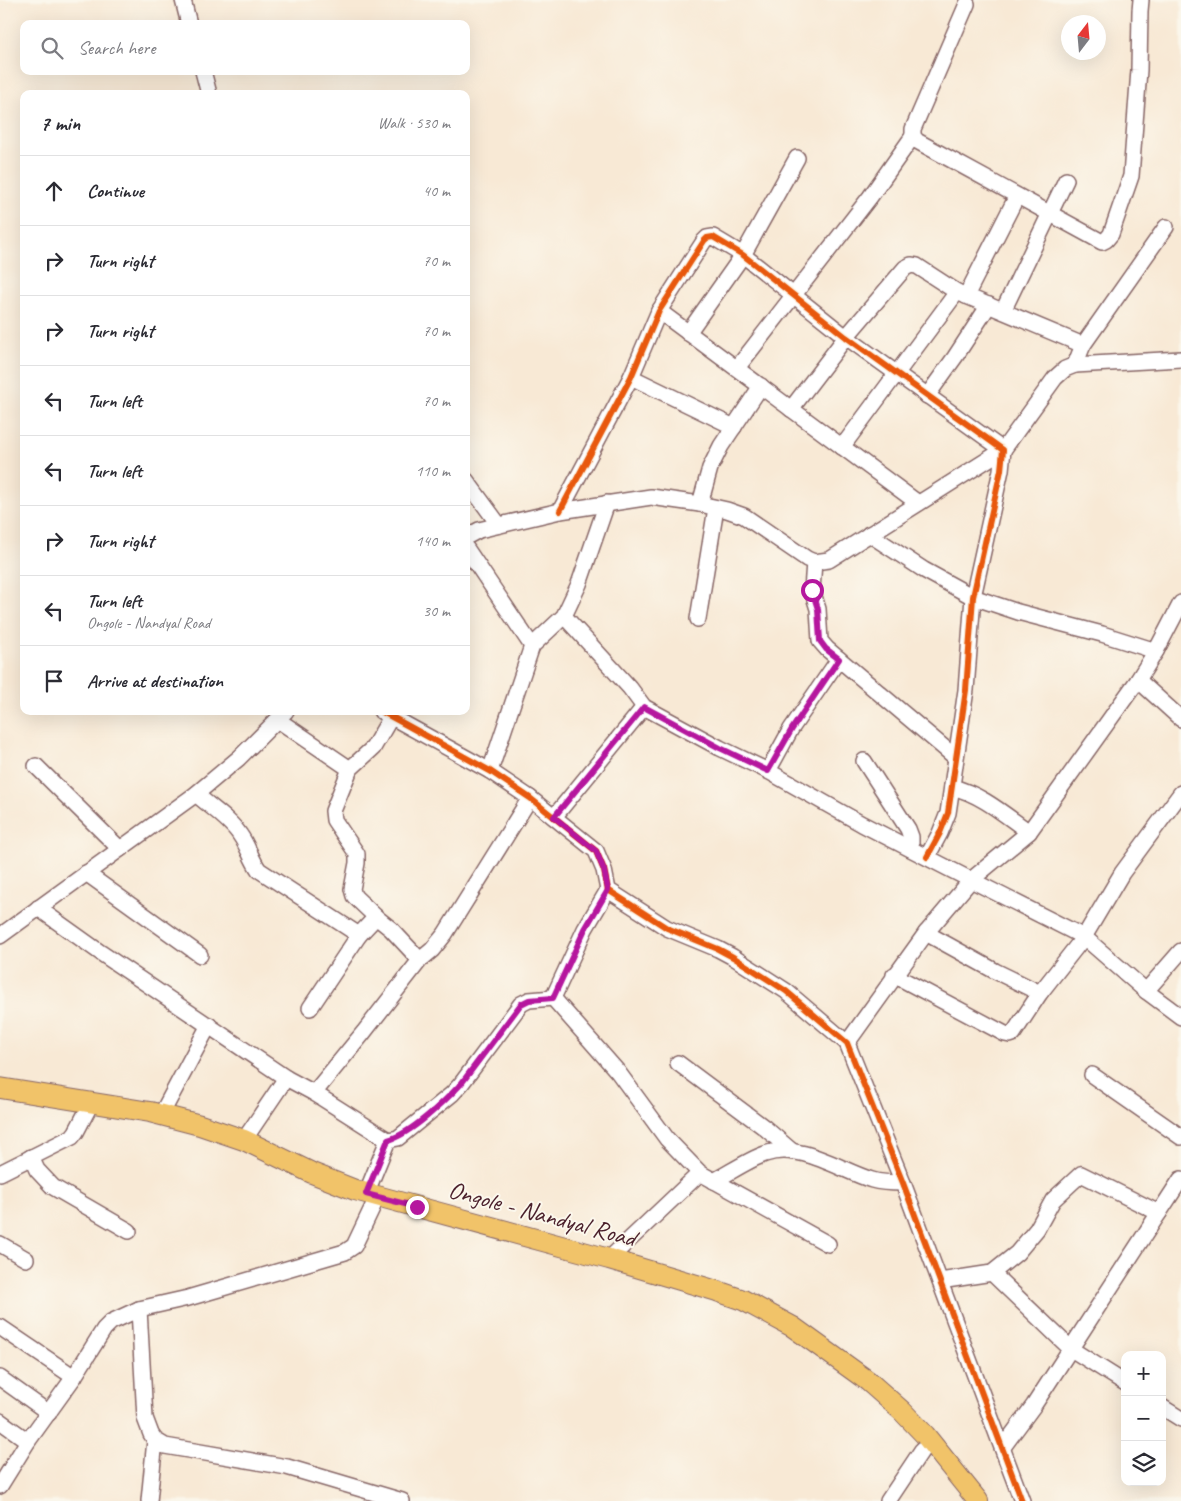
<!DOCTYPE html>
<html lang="en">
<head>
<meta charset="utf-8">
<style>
  body { margin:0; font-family:Caveat,sans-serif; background:#f2f2f3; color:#2b2b33 }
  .controls { position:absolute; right:15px; bottom:15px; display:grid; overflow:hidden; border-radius:10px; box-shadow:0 5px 20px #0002 }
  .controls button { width:45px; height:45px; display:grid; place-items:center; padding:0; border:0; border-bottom:1px solid #e1e1e2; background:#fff; color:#2b2b33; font:25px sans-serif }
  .compass { position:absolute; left:1061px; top:15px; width:45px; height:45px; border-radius:50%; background:#fff; box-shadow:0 5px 20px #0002; rotate:16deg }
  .stop { position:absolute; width:15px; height:15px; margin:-11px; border:4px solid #b5179e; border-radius:50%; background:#fff }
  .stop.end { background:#b5179e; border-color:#fff; box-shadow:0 1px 5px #0008 }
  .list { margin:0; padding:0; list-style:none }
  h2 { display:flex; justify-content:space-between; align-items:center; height:65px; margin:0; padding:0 20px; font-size:21px }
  h2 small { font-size:16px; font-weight:400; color:#7c7c81 }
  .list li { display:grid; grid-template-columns:32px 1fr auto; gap:15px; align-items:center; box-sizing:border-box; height:70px; padding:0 20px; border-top:1px solid #e1e1e2 }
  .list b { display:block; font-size:19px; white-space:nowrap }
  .list p { margin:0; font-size:16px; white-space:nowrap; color:#7c7c81 }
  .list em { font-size:16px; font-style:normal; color:#7c7c81 }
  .icon { flex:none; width:28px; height:28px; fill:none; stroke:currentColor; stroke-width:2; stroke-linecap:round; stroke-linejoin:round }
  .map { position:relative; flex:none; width:1181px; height:1501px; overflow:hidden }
  .search { position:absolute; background:#fff; box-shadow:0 5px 20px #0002; left:20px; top:20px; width:450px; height:55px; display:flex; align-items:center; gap:12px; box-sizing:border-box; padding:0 18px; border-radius:10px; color:#7c7c81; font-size:19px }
  .panel { position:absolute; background:#fff; box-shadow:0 5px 20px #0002; left:20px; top:90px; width:450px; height:625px; border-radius:10px }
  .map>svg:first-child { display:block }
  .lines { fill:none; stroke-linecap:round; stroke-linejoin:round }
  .minor-casing { stroke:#876666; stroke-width:18 }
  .major-casing { stroke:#876666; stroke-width:22 }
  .minor { stroke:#fff; stroke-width:15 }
  .major { stroke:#f1c369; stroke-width:20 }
  .cycleway-casing { stroke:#fbf7ec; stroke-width:9 }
  .cycleway { stroke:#e8590c; stroke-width:6 }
  .route { stroke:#b5179e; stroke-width:6 }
  .labels { text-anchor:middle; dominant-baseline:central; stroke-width:4; stroke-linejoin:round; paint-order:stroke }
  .street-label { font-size:25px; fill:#4a1f2b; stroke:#fbf7ec }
</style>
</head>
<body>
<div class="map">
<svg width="1181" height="1501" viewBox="0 0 1181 1501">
  <rect width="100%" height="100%" fill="#fbf7ec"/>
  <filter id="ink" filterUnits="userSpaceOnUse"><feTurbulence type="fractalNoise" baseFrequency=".02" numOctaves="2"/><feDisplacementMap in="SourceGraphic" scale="10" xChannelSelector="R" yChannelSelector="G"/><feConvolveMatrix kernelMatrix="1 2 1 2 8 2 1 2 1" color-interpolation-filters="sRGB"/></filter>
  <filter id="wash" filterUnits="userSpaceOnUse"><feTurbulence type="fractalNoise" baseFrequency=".0096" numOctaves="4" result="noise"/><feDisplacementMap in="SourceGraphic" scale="20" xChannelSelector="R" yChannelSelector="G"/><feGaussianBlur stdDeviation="1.12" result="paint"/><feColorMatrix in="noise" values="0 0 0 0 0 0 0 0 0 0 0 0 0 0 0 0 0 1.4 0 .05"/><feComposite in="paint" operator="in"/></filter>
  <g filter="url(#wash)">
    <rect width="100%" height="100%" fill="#f8e9d5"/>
  </g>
  <g filter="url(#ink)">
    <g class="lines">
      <g class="minor-casing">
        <g id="minor">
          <polyline points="183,0 189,24"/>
          <polyline points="967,4 913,129 913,136 917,141 1102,242 1106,240 1111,234 1131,176 1139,70 1140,11 1141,0"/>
          <polyline points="203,71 209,94"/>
          <polyline points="966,296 1017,196"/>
          <polyline points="659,311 918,503"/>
          <polyline points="1003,311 1066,180"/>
          <polyline points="688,333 743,255 797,158"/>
          <polyline points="1083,345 1166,227"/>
          <polyline points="737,368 870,197 913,136"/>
          <polyline points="631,377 734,427"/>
          <polyline points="927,396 955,357 989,305"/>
          <polyline points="791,409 846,337 905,268 911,265 917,266 957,292 1083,345 1075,365"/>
          <polyline points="842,447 957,292"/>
          <polyline points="466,480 499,525"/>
          <polyline points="700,504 710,468 721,446 761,386"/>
          <polyline points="560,511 631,377 659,311 704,241 707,238 713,237 743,255 846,337 1003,450 1001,470 973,597 966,690 948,813 940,833 927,857"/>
          <polyline points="869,534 924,570 973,597 1018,612 1102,634 1156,651"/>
          <polyline points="466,537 479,530 560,511 651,497 700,504 727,510 744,516 807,559 814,562 829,560 1003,450 1055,378 1065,369 1075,365 1181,359"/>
          <polyline points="466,548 532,646 490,771"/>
          <polyline points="814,562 812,590 818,609 820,641 827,649 955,757"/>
          <polyline points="564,616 630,688 644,707 720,748 768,771 862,824 971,880 1029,832 1138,680 1181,719"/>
          <polyline points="698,619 716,508"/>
          <polyline points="532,646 564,616 579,584 607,503"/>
          <polyline points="1138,680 1156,651 1181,603"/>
          <polyline points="381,711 490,771 530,798 596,851 604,870 608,890 667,928 718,949 733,957 786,991 847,1043 903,1183 1022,1501"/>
          <polyline points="278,720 350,769 333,811 334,820 357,854 357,863 352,889 354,896 376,917"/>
          <polyline points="864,761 908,829 911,837 911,849"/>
          <polyline points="36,766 120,849"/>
          <polyline points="350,769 373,748 391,717"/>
          <polyline points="768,771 791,729 839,659"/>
          <path d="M952 787C981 794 1005 815 1029 832"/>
          <path d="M196 794C210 807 230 819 240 835 248 846 251 859 259 870L359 935 376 917 391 929 420 960"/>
          <polyline points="554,817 644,707"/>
          <polyline points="86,873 200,955"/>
          <polyline points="608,890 585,929 553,998 618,1072 667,1139 700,1173"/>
          <polyline points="38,908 101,953 286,1078"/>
          <polyline points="926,933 995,971 1040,993"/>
          <polyline points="0,936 196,794 239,758 286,711"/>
          <polyline points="894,975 1005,1034 1010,1035 1013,1034 1040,993 1084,937 1122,873 1181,793"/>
          <polyline points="1146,991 1181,951"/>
          <polyline points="310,1008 359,935"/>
          <polyline points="847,1043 926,933 971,880 1084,937 1146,991 1181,1017"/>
          <polyline points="678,1063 765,1128 793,1152"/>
          <polyline points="1092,1075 1181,1137"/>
          <polyline points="314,1093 364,1032 420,960 432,950 445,934 530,798"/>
          <polyline points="161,1115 209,1025"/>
          <polyline points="244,1140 286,1078 314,1093 388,1140 398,1138 452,1094 461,1084 521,1004 529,1000 553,998"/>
          <polyline points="31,1157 37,1170 53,1187 129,1231"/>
          <polyline points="0,1173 72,1137 76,1132 87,1111"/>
          <path d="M714 1181C731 1172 748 1160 765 1154 802 1142 839 1170 872 1180 882 1183 892 1183 903 1183"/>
          <polyline points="366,1194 388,1140"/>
          <polyline points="0,1244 26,1259"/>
          <polyline points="609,1259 700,1173 828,1244"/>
          <polyline points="992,1273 1071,1349 1125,1383"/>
          <polyline points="940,1281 992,1273 1017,1253 1037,1229 1053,1200 1081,1174 1159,1213"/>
          <polyline points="139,1309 145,1418 151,1434 155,1440 165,1446 287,1467 402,1501"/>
          <polyline points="0,1327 74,1377"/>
          <polyline points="0,1378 49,1413"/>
          <polyline points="1162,1407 1181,1419"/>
          <polyline points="0,1421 28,1441"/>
          <polyline points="1003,1447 1034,1405 1181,1179"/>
          <polyline points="0,1486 28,1441 74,1377 104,1329 111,1322 139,1309 188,1298 345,1252 354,1246 373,1206"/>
          <polyline points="149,1501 155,1440"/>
          <polyline points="888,1501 922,1450"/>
        </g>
      </g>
      <g class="major-casing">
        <polyline id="major" points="0,1088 150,1112 200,1125 244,1140 312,1173 355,1190 609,1259 717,1291 743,1300 793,1327 868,1381 902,1411 925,1435 978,1501"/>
      </g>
      <use href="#minor" class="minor"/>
      <use href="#major" class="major"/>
      <g class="cycleway-casing">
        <g id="cycleway">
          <polyline points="560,511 631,377 659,311 704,241 707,238 713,237 743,255 846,337 1003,450 1001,470 973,597 966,690 948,813 940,833 927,857"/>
          <polyline points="381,711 490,771 530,798 596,851 604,870 608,890 667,928 718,949 733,957 786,991 847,1043 903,1183 1022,1501"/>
        </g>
      </g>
      <use href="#cycleway" class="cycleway"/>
    </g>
  </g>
  <g class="lines" filter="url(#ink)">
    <path class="route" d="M417 1207 366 1194 388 1140C411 1134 445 1101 461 1084L521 1004 529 1000 553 998 585 929 608 890 604 870 596 851 554 817 644 707 720 748 768 771 792 729 839 659 826 649 820 641 818 609 812 590"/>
  </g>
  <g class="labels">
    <g class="street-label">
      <text transform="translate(542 1214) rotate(15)">Ongole - Nandyal Road</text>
    </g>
  </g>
</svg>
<div class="controls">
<button>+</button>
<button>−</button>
<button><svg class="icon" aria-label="layers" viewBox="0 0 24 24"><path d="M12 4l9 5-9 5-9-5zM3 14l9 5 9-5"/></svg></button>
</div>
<svg class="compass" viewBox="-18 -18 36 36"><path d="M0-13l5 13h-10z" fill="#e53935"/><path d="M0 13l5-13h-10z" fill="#7c7c81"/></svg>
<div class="stop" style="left:812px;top:590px"></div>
<div class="stop end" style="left:417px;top:1207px"></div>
<div class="search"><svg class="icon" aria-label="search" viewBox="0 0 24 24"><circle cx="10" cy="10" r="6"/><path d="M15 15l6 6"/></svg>Search here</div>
<section class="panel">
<h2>7 min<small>Walk · 530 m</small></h2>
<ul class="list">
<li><svg class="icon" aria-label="ahead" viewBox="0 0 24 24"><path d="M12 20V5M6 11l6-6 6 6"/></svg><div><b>Continue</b></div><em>40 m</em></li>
<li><svg class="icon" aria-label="right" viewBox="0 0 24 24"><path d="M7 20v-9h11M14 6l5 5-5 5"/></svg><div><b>Turn right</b></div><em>70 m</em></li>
<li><svg class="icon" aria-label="right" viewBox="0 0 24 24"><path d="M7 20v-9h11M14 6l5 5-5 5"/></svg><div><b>Turn right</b></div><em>70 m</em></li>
<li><svg class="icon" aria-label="left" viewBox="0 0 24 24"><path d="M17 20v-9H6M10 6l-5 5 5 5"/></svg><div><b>Turn left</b></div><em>70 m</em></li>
<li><svg class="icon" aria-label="left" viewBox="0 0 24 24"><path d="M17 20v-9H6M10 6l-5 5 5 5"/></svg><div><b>Turn left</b></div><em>110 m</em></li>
<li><svg class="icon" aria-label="right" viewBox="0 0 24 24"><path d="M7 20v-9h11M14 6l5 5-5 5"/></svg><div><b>Turn right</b></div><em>140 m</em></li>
<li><svg class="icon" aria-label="left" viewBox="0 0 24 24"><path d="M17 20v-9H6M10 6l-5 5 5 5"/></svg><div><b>Turn left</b><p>Ongole - Nandyal Road</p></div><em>30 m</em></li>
<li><svg class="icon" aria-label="arrive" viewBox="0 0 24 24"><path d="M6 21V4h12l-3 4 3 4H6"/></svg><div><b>Arrive at destination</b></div></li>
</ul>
</section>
</div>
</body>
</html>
